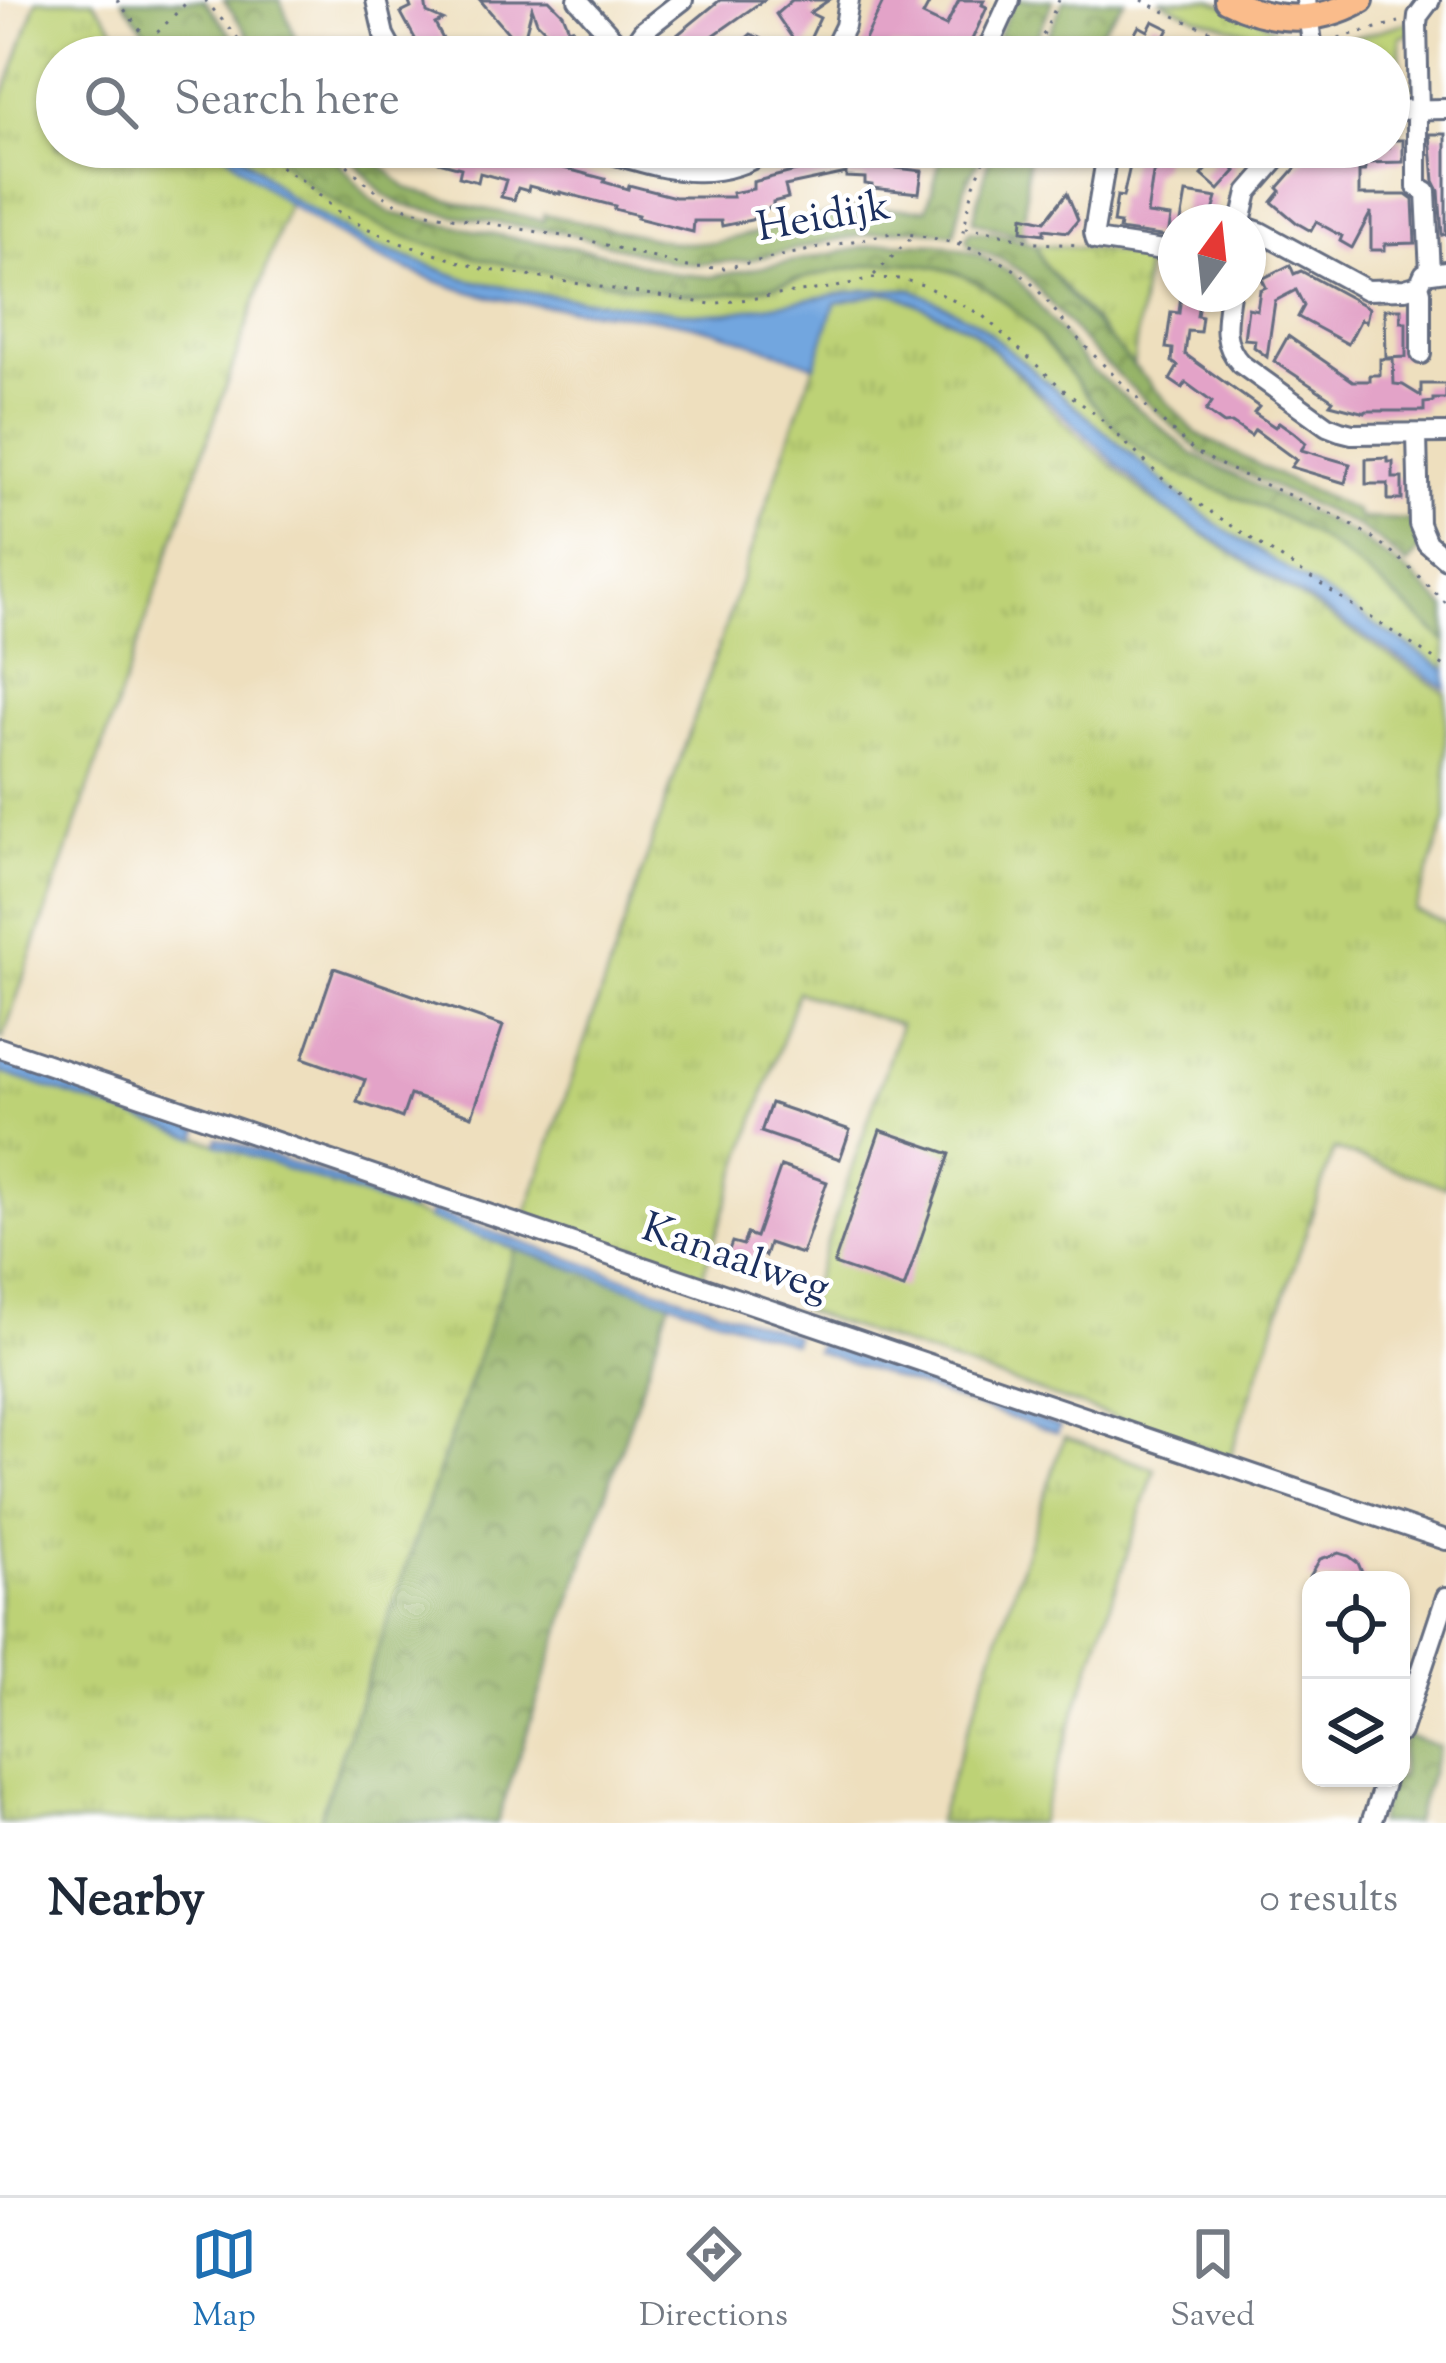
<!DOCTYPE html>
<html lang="en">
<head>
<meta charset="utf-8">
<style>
  body { margin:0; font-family:"Sorts Mill Goudy",serif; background:#f6f6f7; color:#1f2937 }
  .controls { position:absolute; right:36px; bottom:36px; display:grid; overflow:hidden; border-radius:24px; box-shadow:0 3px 9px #0004 }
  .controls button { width:108px; height:108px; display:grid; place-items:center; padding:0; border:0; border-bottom:3px solid #e0e1e3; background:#fff; color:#1f2937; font:60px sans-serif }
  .compass { position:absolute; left:1158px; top:204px; width:108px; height:108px; border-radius:50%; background:#fff; box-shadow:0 3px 9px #0004; rotate:15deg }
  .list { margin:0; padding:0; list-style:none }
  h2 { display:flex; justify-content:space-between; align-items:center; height:156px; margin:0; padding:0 48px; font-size:51px }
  h2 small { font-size:39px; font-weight:400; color:#747a83 }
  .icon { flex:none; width:66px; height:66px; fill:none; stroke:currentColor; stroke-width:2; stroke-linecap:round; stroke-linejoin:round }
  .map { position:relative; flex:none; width:1446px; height:1823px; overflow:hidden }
  .search { position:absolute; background:#fff; box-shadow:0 3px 9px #0004; left:36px; right:36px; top:36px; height:132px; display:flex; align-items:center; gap:30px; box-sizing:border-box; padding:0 42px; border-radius:66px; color:#747a83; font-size:45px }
  .sheet { height:372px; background:#fff }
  nav { display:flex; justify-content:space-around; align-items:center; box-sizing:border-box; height:168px; border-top:3px solid #e0e1e3; background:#fff; font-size:33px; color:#747a83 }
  nav a { display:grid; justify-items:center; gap:6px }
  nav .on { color:#1f6fb2 }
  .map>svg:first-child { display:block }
  .grass { fill:url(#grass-tufts); stroke:#6c806a; stroke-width:3 }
  .forest { fill:url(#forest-crowns); stroke:#587262; stroke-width:3 }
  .water { fill:#72a6df; stroke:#466a9e; stroke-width:3 }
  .building { fill:#e3a3c8 }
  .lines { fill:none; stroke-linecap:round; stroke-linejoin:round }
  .minor-casing { stroke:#656d80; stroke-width:24 }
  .major-casing { stroke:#656d80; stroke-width:30 }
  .path { stroke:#656d80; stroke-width:3; stroke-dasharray:3 9; stroke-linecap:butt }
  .minor { stroke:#fff; stroke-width:18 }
  .major { stroke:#fabc8b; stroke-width:24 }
  .labels { text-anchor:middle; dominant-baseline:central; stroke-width:9; stroke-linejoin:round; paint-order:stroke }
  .street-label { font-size:42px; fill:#1b2f5e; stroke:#fff }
</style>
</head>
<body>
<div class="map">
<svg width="1446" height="1823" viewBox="0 0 1446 1823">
  <defs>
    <pattern id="grass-tufts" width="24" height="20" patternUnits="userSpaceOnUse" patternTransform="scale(3)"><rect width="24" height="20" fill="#bdd276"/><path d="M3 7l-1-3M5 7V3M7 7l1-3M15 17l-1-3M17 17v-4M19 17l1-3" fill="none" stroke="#a2b568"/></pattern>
    <pattern id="forest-crowns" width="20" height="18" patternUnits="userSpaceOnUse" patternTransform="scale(3)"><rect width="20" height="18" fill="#96b467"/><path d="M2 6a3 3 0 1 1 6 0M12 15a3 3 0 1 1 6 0" fill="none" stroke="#7a9358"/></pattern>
  </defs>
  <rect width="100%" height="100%" fill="#fff"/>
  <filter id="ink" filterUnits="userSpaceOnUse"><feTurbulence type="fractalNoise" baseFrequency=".00833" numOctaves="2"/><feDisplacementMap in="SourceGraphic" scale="24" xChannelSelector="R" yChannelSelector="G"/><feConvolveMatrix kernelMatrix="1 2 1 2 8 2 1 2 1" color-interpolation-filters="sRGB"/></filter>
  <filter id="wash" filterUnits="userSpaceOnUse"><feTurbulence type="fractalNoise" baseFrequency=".004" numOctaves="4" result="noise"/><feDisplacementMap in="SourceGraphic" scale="48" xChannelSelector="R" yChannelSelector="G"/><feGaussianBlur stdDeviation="2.7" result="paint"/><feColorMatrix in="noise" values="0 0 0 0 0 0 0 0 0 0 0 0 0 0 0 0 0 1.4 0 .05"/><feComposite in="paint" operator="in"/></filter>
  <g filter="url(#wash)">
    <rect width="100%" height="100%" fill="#eedfbe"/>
    <g class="grass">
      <polygon points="37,0 93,0 136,57 57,57 57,147 220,147 253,176 289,202 3,1038 0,1037 0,107"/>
      <polygon points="1159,0 1210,0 1257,17 1284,37 1277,41 1197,17"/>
      <polygon points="1409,22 1410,34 1400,37 1400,80 1411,83 1412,92 1389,92 1389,57 1325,57 1327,45"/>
      <path d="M233 147H245L260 157 261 147H276L275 154C361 240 485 262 600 281 641 288 685 299 726 294 800 286 876 247 950 271 1034 298 1070 391 1133 444 1179 482 1236 492 1288 520 1347 552 1397 597 1446 642V670L1216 524 1176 493 975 321 912 289 865 290 731 312 698 314 538 294 465 279 367 243 289 197Z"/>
      <polygon points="1035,245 1083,248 1147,257 1133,366 1044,264"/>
      <polygon points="883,293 895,294 970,329 1014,370 1065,423 1152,501 1446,693 1446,820 1415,911 1446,923 1446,1187 1334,1149 1230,1457 804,1311 900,1025 798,992 702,1277 525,1217 835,303"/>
      <polygon points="0,1072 206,1140 515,1249 318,1823 0,1823"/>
      <polygon points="1064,1437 1155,1469 1039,1823 937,1823"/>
    </g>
    <g class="forest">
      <polygon points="122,0 204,0 248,57 165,57"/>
      <polygon points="224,0 280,0 303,57 263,57"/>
      <polygon points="1014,0 1053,0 1028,57 989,57"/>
      <polygon points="1064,0 1125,0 1080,57 1038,57"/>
      <path d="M276 147H326L370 199 390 213 513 238 593 251 671 273 711 277 888 243 939 244 976 254 1014 275 1088 367 1194 455 1357 536 1414 577 1446 608V642C1397 597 1347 552 1288 520 1236 492 1179 482 1133 444 1070 391 1034 298 950 271 876 247 799 286 726 294 684 299 641 287 600 281 487 262 357 242 275 154Z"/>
      <polygon points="341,147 361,147 406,188 473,207 543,221 544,214 676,243 714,243 854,208 927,209 942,154 948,147 985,147 965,187 954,234 919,229 895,230 829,241 750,260 695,264 674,262 563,232 478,220 403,205 383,194"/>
      <polygon points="995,147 1028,147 1024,237 973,221 988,163"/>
      <polygon points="970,231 998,234 1035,245 1044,264 1077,305 1196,433 1288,480 1356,511 1359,518 1410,520 1420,549 1407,565 1377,539 1353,524 1203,454 1090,349 1025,274 1002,260 968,245 966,238"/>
      <polygon points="515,1249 670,1301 497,1823 318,1823"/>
      <polygon points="1406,1736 1440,1747 1414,1823 1377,1823 1392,1778 1401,1778 1401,1751"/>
    </g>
    <g class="water">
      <path d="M220 147H233L289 197 367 243 465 279 538 294 698 314 731 312 865 290 912 289 975 321 1176 493 1216 524 1446 670V688L1162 506 971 328 895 294 883 293 835 303 815 365C778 353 740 336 701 327 633 310 560 312 491 297 397 276 289 215 220 147Z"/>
      <polygon points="0,1062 199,1130 197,1138 0,1072"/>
      <polygon points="218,1138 411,1204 409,1212 216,1144"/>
      <polygon points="431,1211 795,1336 793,1343 429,1219"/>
      <polygon points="819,1344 1060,1427 1057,1434 816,1351"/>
    </g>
    <g id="blocks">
      <g class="building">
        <polygon points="408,0 425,0 427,13 443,20 435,24 444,41 462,57 425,57 401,13 411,8"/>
        <polygon points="480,0 549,0 563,14 569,29 572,28 582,57 556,57 548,33 537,22 532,8 525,35 517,43"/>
        <polygon points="720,0 764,0 697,47 705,57 650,57"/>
        <polygon points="792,0 829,0 810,13 820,18 803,54 776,14"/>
        <polygon points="884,0 931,0 923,15 946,26 959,0 984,0 982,5 987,7 964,57 926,57 906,48 890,46 885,57 857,57"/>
        <polygon points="1153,21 1169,29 1159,48 1153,44 1146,57 1122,57 1139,26 1148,31"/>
        <polygon points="751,34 800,57 724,57"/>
        <polygon points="1430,134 1446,134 1446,234 1442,235 1439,191 1434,181"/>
        <polygon points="1389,140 1403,140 1403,162 1365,163 1365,171 1359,171 1359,195 1406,195 1413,200 1415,243 1385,244 1385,250 1371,250 1371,212 1352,248 1340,241 1342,236 1316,222 1311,231 1297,223 1272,202 1281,191 1278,188 1314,147 1389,147"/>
        <polygon points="410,147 484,147 605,179 604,182 628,189 629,185 675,197 733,197 732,193 753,189 753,182 800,170 798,159 816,155 817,160 846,154 859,155 859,158 871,158 871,165 922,171 919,193 872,188 872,185 865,184 865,178 846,177 846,173 785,186 788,198 773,202 773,207 757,211 758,217 751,220 722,226 721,221 694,221 693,232 637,218 638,215 614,209 615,206 560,192 560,194 529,186 528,191 518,188 514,200 501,197 506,180 480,173 478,182 459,177 461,168 439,162"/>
        <polygon points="1140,147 1164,147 1162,165 1153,174 1147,214 1171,217 1168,237 1119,230 1120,224 1113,223 1117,196 1123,197 1132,157 1138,158"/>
        <polygon points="1220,147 1229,147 1241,157 1232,167 1236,171 1219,190 1202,175 1214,161 1209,160"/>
        <polygon points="1067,193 1078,220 1068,232 1044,229 1044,234 1022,231 1023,216 1045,221"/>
        <polygon points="1186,193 1217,198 1210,222 1181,222"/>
        <polygon points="1290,265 1294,274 1301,271 1369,308 1366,322 1361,319 1348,344 1298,317 1304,306 1296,290 1275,301 1267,357 1254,347 1255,340 1244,339 1248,308 1257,310 1260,290 1266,287 1262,279"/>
        <polygon points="1181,294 1200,294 1197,316 1202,317 1200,332 1188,331 1185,354 1259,407 1254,413 1275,427 1279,422 1293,432 1306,443 1301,450 1350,464 1345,483 1291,467 1296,460 1255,430 1251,436 1232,423 1224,424 1206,411 1212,402 1186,383 1182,388 1170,380 1178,366 1172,362 1173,349 1166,348 1171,312 1179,313"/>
        <polygon points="1385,309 1401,309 1401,322 1406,322 1406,357 1386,358"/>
        <polygon points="1288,336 1353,381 1370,381 1370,375 1380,375 1380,359 1393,359 1394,384 1403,385 1421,396 1421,384 1446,384 1446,399 1433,399 1433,402 1424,403 1424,411 1366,411 1365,413 1330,404 1333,400 1274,361"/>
        <polygon points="1388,458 1388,462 1393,462 1393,478 1402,478 1402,500 1388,500 1388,484 1366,484 1366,459"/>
        <polygon points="334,968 503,1026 472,1116 410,1095 402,1118 387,1112 357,1102 365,1080 303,1058"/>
        <polygon points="771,1103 850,1130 840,1159 761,1132"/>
        <polygon points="880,1130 950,1154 904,1288 834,1264"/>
        <polygon points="781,1166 827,1182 802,1254 769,1243 765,1256 755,1252 750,1266 726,1258 732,1242 743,1245 747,1234 756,1237"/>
        <polygon points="1339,1553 1349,1556 1358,1563 1365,1580 1308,1580 1320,1559"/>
      </g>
    </g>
  </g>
  <g filter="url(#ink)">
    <use href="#blocks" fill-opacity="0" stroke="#656d80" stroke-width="3"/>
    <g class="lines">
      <g class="minor-casing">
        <g id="minor">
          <polyline points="376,0 384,35 396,57"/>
          <polyline points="578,0 627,54"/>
          <polyline points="1306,0 1314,57"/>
          <polyline points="625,57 643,31 683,0"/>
          <polyline points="830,57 845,26 849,0"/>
          <polyline points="984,57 1010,0"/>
          <polyline points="1389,110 1446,109"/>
          <polyline points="1417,110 1417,187 1426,192 1430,272"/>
          <polyline points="1419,110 1417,25 1418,16 1430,0"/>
          <path d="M587 147C654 164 710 192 773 147"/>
          <polyline points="913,147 933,147"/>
          <polyline points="1108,147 1094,232 1096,240 1176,252"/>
          <polyline points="1241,222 1248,192 1287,147"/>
          <polyline points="1248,228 1260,232 1367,290 1405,289 1419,285"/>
          <path d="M1230 294C1226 322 1221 343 1241 364L1327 426 1340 431 1352 434 1446 433"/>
          <polyline points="1421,354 1421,292 1419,285 1424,274 1446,271"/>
          <polyline points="1417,434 1419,524 1427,543 1446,559"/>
          <polyline points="0,1048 1446,1540"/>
          <polyline points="1401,1732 1446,1597"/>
          <polyline points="1371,1823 1386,1778"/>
        </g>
      </g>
      <g class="major-casing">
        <path id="major" d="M1227 0C1272 23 1317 24 1361 0"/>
      </g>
      <g class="path">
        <polyline points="117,0 161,57"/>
        <polyline points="205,0 254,57"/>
        <path d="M1142 0C1183 22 1247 50 1293 44"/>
        <polyline points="149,41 189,0"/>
        <polyline points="1327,41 1399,22"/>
        <polyline points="1033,57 1059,0"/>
        <polyline points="250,147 303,181 337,211 362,226 403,244 483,269 711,304 837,287 871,278 901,279 923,285 982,315 1066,392 1099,417 1167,483 1446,667"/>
        <path d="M331 147C355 174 377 197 411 210L591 241 688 267 724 268 891 233C933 234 999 252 1030 282 1050 302 1065 326 1085 346 1120 382 1157 417 1193 450 1251 484 1323 503 1377 541 1402 558 1424 582 1446 603"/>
        <polyline points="965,228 986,230 1036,243 1081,245"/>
        <polyline points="960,244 974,185 990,147"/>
        <polyline points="874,275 914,235"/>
      </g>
      <use href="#minor" class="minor"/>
      <use href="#major" class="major"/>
    </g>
  </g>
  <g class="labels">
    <g class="street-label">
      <text transform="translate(824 219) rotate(-10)">Heidijk</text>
      <text transform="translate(735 1260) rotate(19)">Kanaalweg</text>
    </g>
  </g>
</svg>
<div class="controls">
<button><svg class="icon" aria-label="locate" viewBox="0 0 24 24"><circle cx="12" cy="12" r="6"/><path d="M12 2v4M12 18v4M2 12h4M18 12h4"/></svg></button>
<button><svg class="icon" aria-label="layers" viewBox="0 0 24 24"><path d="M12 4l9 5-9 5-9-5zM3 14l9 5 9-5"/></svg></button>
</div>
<svg class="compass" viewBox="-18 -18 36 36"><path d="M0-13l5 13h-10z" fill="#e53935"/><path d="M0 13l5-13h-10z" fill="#747a83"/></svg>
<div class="search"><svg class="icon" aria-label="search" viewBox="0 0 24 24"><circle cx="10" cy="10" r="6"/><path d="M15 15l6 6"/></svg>Search here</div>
</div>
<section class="sheet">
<h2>Nearby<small>0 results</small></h2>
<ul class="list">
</ul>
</section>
<nav>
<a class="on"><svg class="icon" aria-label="map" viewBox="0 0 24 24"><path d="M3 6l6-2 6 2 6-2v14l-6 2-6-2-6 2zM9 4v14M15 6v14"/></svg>Map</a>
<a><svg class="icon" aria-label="directions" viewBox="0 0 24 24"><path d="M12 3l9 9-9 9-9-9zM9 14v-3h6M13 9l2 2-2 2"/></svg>Directions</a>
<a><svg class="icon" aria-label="saved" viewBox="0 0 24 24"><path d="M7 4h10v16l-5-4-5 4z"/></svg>Saved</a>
</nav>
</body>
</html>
